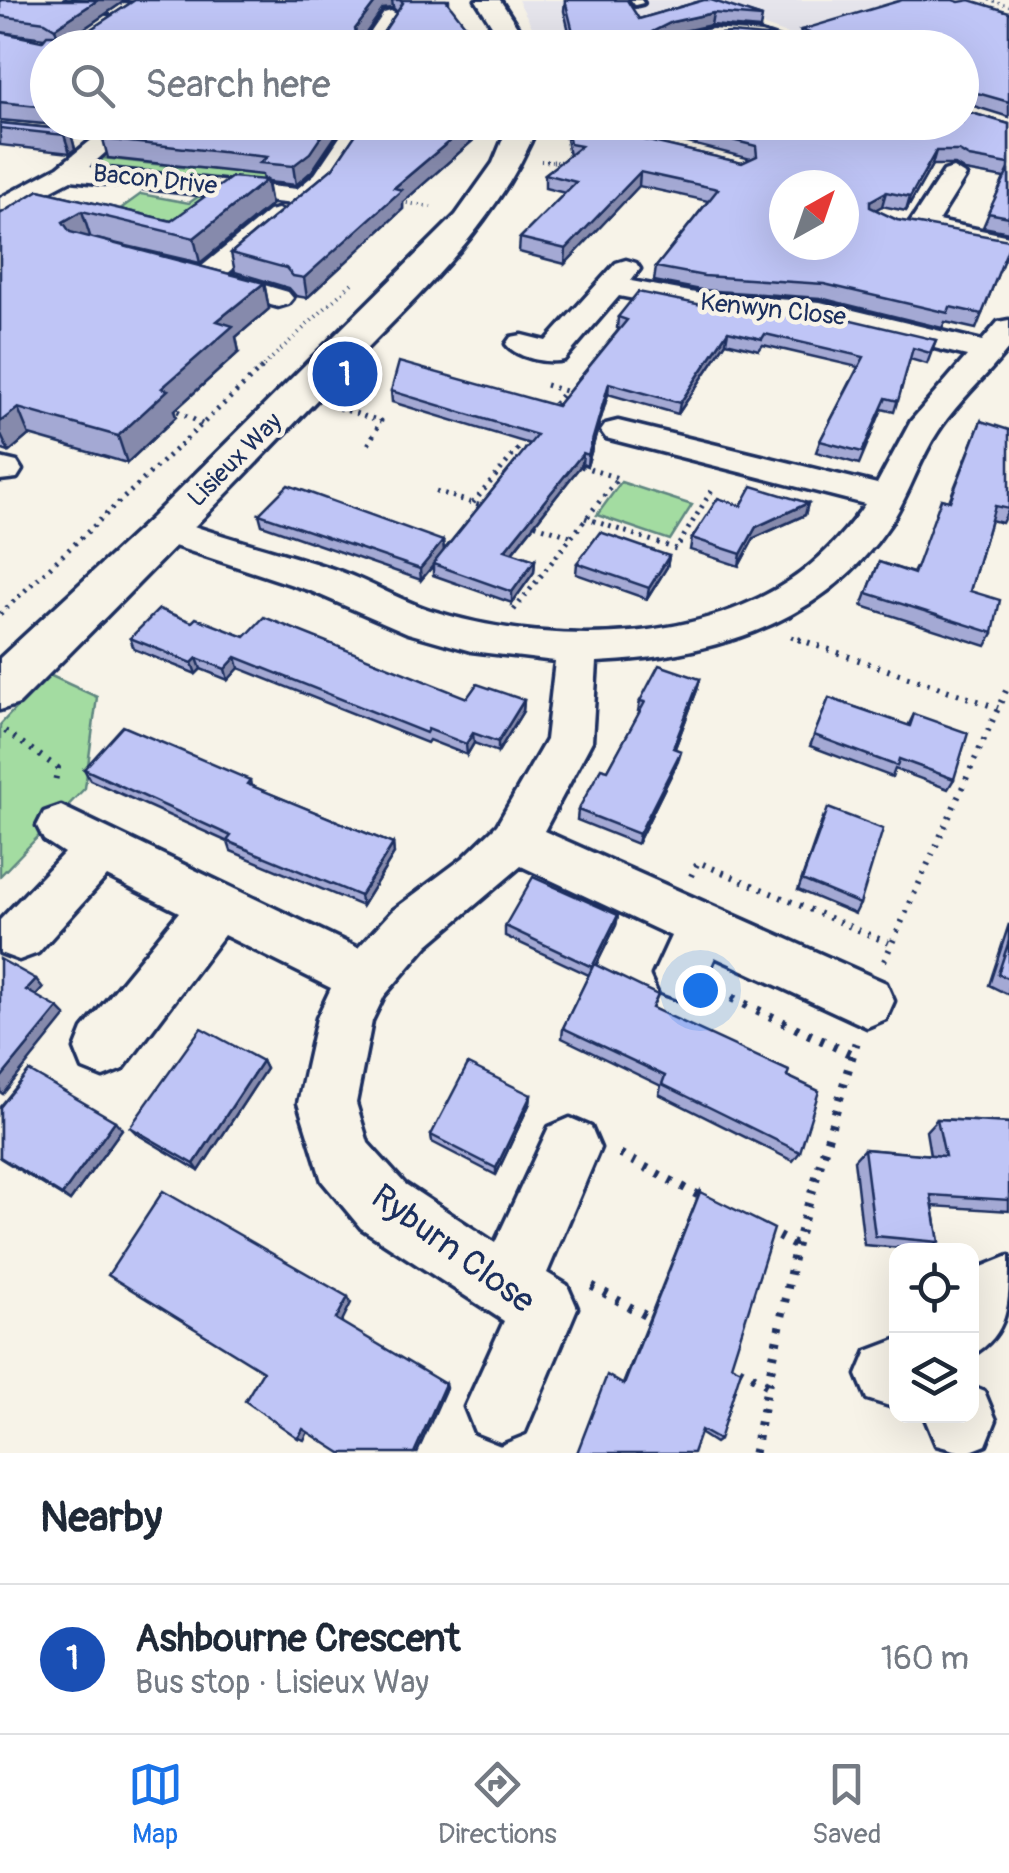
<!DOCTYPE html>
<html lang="en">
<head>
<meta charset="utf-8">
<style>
  body { margin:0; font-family:Pangolin,sans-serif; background:#f2f2f3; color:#1f2937 }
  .controls { position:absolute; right:30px; bottom:30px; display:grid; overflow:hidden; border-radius:20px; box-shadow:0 10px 40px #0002 }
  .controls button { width:90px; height:90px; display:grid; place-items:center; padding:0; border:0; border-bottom:2px solid #e0e1e3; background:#fff; color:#1f2937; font:50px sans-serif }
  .compass { position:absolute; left:769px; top:170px; width:90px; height:90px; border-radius:50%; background:#fff; box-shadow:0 10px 40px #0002; rotate:40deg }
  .you { position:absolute; left:700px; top:990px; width:35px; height:35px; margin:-25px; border:8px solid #fff; border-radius:50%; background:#1a73e8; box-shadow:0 0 0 15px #1a73e833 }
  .badge { display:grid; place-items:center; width:65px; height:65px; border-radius:50%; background:#1a73e8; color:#fff; font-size:32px; font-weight:700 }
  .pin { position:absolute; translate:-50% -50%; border:5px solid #fff; box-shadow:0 2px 10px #0006 }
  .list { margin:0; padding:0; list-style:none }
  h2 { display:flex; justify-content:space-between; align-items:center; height:130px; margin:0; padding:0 40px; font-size:42px }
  h2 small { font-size:32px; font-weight:400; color:#747a83 }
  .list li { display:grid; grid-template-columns:65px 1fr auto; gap:30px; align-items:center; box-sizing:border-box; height:150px; padding:0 40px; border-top:2px solid #e0e1e3 }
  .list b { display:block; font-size:38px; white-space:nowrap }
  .list p { margin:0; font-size:32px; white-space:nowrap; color:#747a83 }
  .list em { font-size:32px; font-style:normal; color:#747a83 }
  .icon { flex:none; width:55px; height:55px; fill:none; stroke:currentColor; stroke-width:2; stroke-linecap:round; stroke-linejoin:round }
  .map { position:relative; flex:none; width:1009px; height:1453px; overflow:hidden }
  .search { position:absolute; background:#fff; box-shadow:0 10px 40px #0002; left:30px; right:30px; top:30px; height:110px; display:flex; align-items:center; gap:25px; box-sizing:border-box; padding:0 35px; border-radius:55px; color:#747a83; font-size:38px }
  .sheet { height:280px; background:#fff }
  nav { display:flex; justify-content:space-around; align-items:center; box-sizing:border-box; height:140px; border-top:2px solid #e0e1e3; background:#fff; font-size:28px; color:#747a83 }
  nav a { display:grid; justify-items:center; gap:5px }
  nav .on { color:#1a73e8 }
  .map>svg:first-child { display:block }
  .built { fill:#e6e5ec }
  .green { fill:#a3dca1; stroke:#5f8680; stroke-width:2.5 }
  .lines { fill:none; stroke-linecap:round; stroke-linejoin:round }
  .lane-casing { stroke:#1b2f5e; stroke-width:8 }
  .street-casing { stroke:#1b2f5e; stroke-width:7 }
  .secondary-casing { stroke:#1b2f5e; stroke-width:7 }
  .path-far4 { stroke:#1b2f5e; stroke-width:2.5; stroke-dasharray:1 4; stroke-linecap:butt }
  .path-far3 { stroke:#1b2f5e; stroke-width:4; stroke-dasharray:1 5; stroke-linecap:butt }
  .path-far2 { stroke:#1b2f5e; stroke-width:5; stroke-dasharray:2.5 6; stroke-linecap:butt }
  .path-far1 { stroke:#1b2f5e; stroke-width:6; stroke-dasharray:2.5 8; stroke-linecap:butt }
  .path { stroke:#1b2f5e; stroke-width:9; stroke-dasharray:4 10; stroke-linecap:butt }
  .lane { fill:#f7f3e8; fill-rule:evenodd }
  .street { fill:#f7f3e8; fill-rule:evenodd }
  .secondary { fill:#f7f3e8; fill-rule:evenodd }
  .wall { fill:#a4a9d4; stroke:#1b2f5e; stroke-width:2.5; fill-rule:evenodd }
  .shaded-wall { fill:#868aac; stroke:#1b2f5e; stroke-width:2.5 }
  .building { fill:#bfc5f6; stroke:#1b2f5e; stroke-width:2.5; fill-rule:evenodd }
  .labels { text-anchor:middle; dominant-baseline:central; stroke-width:9; stroke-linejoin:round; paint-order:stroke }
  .far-street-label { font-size:25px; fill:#1b2f5e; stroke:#f7f3e8 }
  .near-street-label { font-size:35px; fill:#1b2f5e; stroke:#f7f3e8 }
</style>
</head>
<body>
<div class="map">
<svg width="1009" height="1453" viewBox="0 0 1009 1453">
  <rect width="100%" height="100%" fill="#f7f3e8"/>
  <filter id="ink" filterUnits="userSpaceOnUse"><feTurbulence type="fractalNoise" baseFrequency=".01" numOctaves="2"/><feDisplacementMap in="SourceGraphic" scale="20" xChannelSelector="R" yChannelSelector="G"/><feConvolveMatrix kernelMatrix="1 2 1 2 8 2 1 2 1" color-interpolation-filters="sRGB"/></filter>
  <g filter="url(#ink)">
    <polygon class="built" points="518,0 971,0 1009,11 1009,52 962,48 825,47 696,2 638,18 641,30 537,36"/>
    <g class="green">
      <polygon points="201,155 288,176 268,187 107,171 98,166 103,158 188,168"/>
      <polygon points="203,193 225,198 188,227 116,212 141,194 189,203"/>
      <polygon points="621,482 692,505 670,540 597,515"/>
      <polygon points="47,674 97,697 85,788 0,876 0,725"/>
    </g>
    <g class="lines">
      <g class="lane-casing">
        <polygon id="lane" points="631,0 641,0 643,3 635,5"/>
      </g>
      <g class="street-casing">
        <g id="street">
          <path d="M65 0 140 4 143 8C128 19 80 11 65 0Z"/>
          <polygon points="391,11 401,17 381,48 360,48 384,13"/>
          <polygon points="712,29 761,33 806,48 729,41 652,47 672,37"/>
          <path d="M114 122H140L89 167 297 189 315 174 350 122H373C356 149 336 197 303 205L71 180 0 217V198L58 167Z"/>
          <polygon points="647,122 672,122 633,161 615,161 612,156 615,151"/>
          <polygon points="953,168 966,176 938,221 1009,236 1009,252 912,232 908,226 944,171"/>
          <polygon points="278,209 291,217 287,223 227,274 288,292 293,298 288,304 278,307 150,271 146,265 150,259 160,256 201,267 269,211"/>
          <path d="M626 260 636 263 640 269 631 281 701 294 820 302 982 341 998 322 1009 320V348C987 376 959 400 939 430 919 459 910 494 890 524 824 624 711 657 597 662L592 741 544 831 886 983 894 1001 886 1019 867 1027 715 957 699 993 680 1000 661 993 653 975 671 936 521 866 428 945 384 996 372 1021 356 1103 368 1143 405 1184 495 1243 549 1127 570 1118 591 1127 600 1148 547 1273 567 1285 577 1308 525 1432 500 1442 475 1432 465 1407 504 1321 361 1228 322 1181 298 1103 317 1018 331 988 224 935 123 1069 103 1077 83 1069 75 1049 83 1029 179 912 107 876 38 953 19 960 0 953V920L64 853 44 840 37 826 44 812 61 806 358 948 392 911 463 858 497 825 546 740 555 661 471 651 408 633 311 591 153 539 147 530 153 521 166 518 179 521C232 540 286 553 339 571 370 582 399 600 430 610 537 644 679 646 778 588 813 568 842 537 865 504L606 438 601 431 606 424 618 421 877 484 911 421 967 356 820 320 701 312 619 296 564 360C547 364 517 358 506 344L511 337 522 335 546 341 616 263Z"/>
          <polygon points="0,458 17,462 22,470 17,478 0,480"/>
          <path d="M1009 1256C1009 1305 1009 1334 972 1355V1271Z"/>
          <polygon points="896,1340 896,1408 867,1399 857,1375 867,1351"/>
          <polygon points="972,1386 984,1391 996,1420 986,1445 966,1453 936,1445 924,1416 972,1416"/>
        </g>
      </g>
      <g class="secondary-casing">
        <g id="secondary">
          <polygon points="476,0 500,0 531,48 506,48"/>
          <path d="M510 122H539C498 228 410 302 333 383 230 491 125 598 19 704L0 710V658L150 519 456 215 493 163Z"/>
        </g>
      </g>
      <g class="path-far4">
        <polyline points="989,0 1009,6"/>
        <polyline points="541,161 560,162"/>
      </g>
      <g class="path-far3">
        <polyline points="541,161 569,162"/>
        <polyline points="395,201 431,207"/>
        <polyline points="259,370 352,283"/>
      </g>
      <g class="path-far2">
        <polyline points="546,385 565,391 551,408"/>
        <polyline points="170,407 202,424"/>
        <polyline points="339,408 381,421 367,447"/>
        <polyline points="436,491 487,508"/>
        <polyline points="473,503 519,448 531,452"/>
        <polyline points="585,518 676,549 712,490"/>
        <polyline points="527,522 570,536"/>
        <polyline points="514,610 618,478 577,465"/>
        <polyline points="0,614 262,368"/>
        <polyline points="791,637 805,642"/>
      </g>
      <g class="path-far1">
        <polyline points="798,639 998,708"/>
        <polyline points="5,731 58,768 54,786"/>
        <polyline points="691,876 698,862 891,944"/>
        <polyline points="884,961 1009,684"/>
        <polyline points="718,992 724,995"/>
      </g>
      <g class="path">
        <polyline points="719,992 853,1055"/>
        <polyline points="620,1154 702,1197"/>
        <polyline points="766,1230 796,1246"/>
        <polyline points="592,1286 655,1321"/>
        <polyline points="727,1362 768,1385"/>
        <polyline points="754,1453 796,1246 856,1043"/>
      </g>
      <use href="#lane" class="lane"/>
      <use href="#street" class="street"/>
      <use href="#secondary" class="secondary"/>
    </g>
    <g class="wall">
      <path d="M0 0H126L75 35H82L135 0H449V4L467 48H48V122H108L100 129 0 120V32L42 41 44 38 0 32ZM393 8 397 12 383 33 366 34 383 9Z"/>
      <path d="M565 0 639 19 704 0 762 17 760 29 711 25 670 34 662 38 799 39 801 30 1009 12V117L964 103 965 111 1009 124V232L983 227 1004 178 965 171 955 165H932L906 211 882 206 875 210 897 220 1009 246 976 329 945 322 942 328 820 298 701 290 654 281 656 267 708 201 639 186 565 264 519 252 520 238 565 193 545 188V174L569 156 563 122H962V48H573L564 11ZM641 131 751 159 742 163 631 137Z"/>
      <polygon points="121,122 334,122 335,137 312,171 296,185 267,182 271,205 200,263 88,237 264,283 269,309 236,337 239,352 174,411 176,417 127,463 29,435 9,452 0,449 0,214 39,190 171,221 263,180 262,175 108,158 103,139"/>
      <polygon points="364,122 486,122 486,129 403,202 403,209 307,298 296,296 289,288 235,272 231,253 333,168"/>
      <polygon points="0,123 70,130 75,149 70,153 0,145"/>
      <polygon points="702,305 936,340 927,364 910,359 894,412 882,409 859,464 816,452 820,441 858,367 763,345 759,350 726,342 678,414 608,394 587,466 582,464 512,553 535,560 534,572 512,603 433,575 433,566 421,580 262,525 259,514 443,541 444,550 530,444 392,402 391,391 557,406 619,329 617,328 618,317"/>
      <polygon points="981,421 1009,509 1002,523 991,520 970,591 993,633 986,646 862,606 879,562 913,573 949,501"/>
      <polygon points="808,503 805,515 754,538 739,566 690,550 692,538 741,506"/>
      <polygon points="669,556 667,567 647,599 576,574 577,563"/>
      <polygon points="192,622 467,698 524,700 523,711 498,752 474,743 467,755 429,740 427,743 239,668 228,680 201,669 196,674 134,649 130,638"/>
      <polygon points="700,679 697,690 675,748 678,761 637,844 577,820 578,810 608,770 640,712 638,711 640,701"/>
      <polygon points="829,698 908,726 914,714 954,779 948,789 895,769 892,777 810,746"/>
      <polygon points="84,769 250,780 251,786 393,844 394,854 362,906 231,851 228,842 90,780"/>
      <polygon points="823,818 860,904 855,914 798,890"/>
      <polygon points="618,915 616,925 596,965 654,1009 787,1076 800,1152 793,1161 659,1094 661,1086 562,1038 563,1028 589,975 505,936 505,926"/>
      <polygon points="1009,924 1009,995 989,985"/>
      <polygon points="262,1061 266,1069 199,1171 137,1134 130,1127"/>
      <polygon points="531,1095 530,1103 496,1175 432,1142 431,1135"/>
      <polygon points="0,1107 122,1129 70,1201 0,1158"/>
      <polygon points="937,1119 1009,1123 1009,1211 933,1206 939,1242 927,1250 864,1245 854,1160 864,1149 930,1155 926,1131"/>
      <polygon points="700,1192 731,1365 719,1440 715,1443 623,1384"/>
    </g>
    <g class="shaded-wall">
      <polygon points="98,0 126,0 60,45 55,28"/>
      <polygon points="377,0 392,0 393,8 383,9 357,46 355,29"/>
      <polygon points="713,13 711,25 670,34 650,44 650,36 652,32 672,22"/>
      <polygon points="98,122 108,122 100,129"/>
      <polygon points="331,122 334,122 335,137 312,171 296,185 293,166"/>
      <polygon points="472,122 486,122 486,129 403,202 403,209 307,298 304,278 394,188"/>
      <polygon points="635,122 642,122 641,131 624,141 626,128"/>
      <polygon points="70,130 75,149 70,153 64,135"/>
      <polygon points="936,151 932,165 906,211 910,197"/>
      <polygon points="640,172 639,186 565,264 566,249"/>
      <polygon points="266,180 271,205 200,263 194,238"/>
      <polygon points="886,192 882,206 866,215 870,201"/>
      <polygon points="82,211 90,236 71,247 63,222"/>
      <polygon points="264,283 269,309 236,337 239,352 174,411 176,417 127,463 118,436 162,388 217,321"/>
      <polygon points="728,331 726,342 678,414 680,403"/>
      <polygon points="609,383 608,394 587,466 588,455"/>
      <polygon points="18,408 29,435 9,452 0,433 0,422"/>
      <polygon points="583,453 582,464 505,561 505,550"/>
      <polygon points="808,503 805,515 754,538 739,566 741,554 756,527"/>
      <polygon points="443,541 444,552 421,580 420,569"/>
      <polygon points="669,556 667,567 647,599 649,588"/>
      <polygon points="535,560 534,572 512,603 512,592"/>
      <polygon points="236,657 239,668 228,680 225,669"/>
      <polygon points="197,658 201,669 196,674 192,663"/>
      <polygon points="700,679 697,690 671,758 673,748"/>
      <polygon points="524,700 523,711 498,752 498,742"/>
      <polygon points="473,733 474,743 467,755 466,744"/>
      <polygon points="681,751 678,761 637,844 639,834"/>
      <polygon points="393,844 394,854 362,906 360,896"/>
      <polygon points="618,915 616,925 591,976 592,967"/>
      <polygon points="36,979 43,988 34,998 26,990"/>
      <polygon points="58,1008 66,1016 3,1094 0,1092 0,1079"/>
      <polygon points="262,1061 266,1069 199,1171 194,1164"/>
      <polygon points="531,1095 530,1103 496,1175 496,1168"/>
      <polygon points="115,1121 122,1129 70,1201 62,1195"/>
      <polygon points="348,1297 351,1303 340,1325 336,1319"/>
      <polygon points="445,1384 446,1388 417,1453 414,1453"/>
      <polygon points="303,1429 308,1432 304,1440 298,1438"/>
    </g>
    <g class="building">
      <polygon points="0,0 98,0 55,28 45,22 0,16"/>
      <polygon points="135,0 377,0 355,29 356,34 383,33 403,3 400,0 446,0 466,26 466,48 48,48 48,107 0,102 0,32 42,41 47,35 82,35"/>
      <path d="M565 0H627L639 19 704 0H711L762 17 713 13 672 22 652 32 650 36 654 39 731 33 808 40 812 34 801 30 902 0H953L959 2 970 0 1009 12V102L967 90 962 93 965 111 1009 124V164L969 157 959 151H936L910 197 886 192 870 201V207L897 220 1009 240V246L982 314 950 307 948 313 824 284 704 276 656 267 718 189 640 172 566 249 520 238 576 182 545 174 581 146 570 144 566 122H635L626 128 631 137 742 163 757 156 756 146 660 122H962V48H577ZM784 185H844V245H784Z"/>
      <polygon points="121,122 331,122 310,153 293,166 260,163 267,157 103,139"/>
      <polygon points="364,122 472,122 394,188 402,190 304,278 293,276 286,268 231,253 333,168"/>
      <polygon points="0,123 70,130 64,135 0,128"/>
      <polygon points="1009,169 1009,217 988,213"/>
      <polygon points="232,177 266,180 194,238 82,211 63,222 70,232 264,283 217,321 233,326 162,388 168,390 118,436 18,408 0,422 0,214 39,190 171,221"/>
      <polygon points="638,292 702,305 822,313 936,340 930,353 913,348 898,401 886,398 862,452 820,441 864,357 765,334 762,339 728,331 680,403 609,383 588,455 583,453 505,550 535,560 512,592 433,564 537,435 391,391 399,362 557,406 627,320 618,317"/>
      <polygon points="981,421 1009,430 1009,509 995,506 970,591 1000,600 993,633 867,593 879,562 914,574 941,499 950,501"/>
      <polygon points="288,485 443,541 420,569 259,514"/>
      <polygon points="752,486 808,503 756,527 741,554 692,538 718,498 741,506"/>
      <polygon points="600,532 669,556 649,588 577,563"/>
      <polygon points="159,609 192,622 196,618 245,637 264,617 467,698 477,684 524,700 498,742 473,733 466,744 428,729 426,733 236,657 225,669 197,658 192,663 130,638"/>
      <polygon points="659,665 700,679 673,748 681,751 639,834 578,810 601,768 608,770 645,702 640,701"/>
      <polygon points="829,698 910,726 914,714 968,733 954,779 899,759 897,766 814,735"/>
      <polygon points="123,726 250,780 247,784 393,844 360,896 227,841 231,836 84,769"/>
      <polygon points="828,808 883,829 860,904 802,880"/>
      <polygon points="533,877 618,915 592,967 505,926"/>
      <polygon points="1009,941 1009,979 998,974"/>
      <polygon points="0,959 36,979 26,990 58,1008 0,1079"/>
      <polygon points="594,964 658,995 652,1008 789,1071 787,1076 819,1091 800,1152 662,1084 665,1076 563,1028"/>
      <polygon points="201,1028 262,1061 194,1164 130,1127"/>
      <polygon points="468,1064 531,1095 496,1168 431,1135"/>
      <polygon points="29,1071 115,1121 62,1195 0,1157 0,1107"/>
      <polygon points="937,1119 1009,1123 1009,1200 931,1195 939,1242 875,1236 864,1149 945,1156"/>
      <polygon points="163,1191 348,1297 336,1319 445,1384 414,1453 341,1453 303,1429 298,1438 245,1401 263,1371 108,1275"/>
      <polygon points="700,1192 774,1229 731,1365 741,1370 719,1440 701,1430 693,1453 577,1453 607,1375 624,1385"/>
    </g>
  </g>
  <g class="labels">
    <g class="far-street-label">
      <text transform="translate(155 180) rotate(6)">Bacon Drive</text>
      <text transform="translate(773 310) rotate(6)">Kenwyn Close</text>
      <text transform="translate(235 460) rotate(-45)">Lisieux Way</text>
    </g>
    <g class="near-street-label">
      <text transform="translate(453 1249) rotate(36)">Ryburn Close</text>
    </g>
  </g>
</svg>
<div class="controls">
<button><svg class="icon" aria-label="locate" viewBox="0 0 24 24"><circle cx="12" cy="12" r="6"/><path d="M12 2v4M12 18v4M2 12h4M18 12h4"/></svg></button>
<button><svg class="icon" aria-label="layers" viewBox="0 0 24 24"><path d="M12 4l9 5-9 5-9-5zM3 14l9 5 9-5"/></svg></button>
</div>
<svg class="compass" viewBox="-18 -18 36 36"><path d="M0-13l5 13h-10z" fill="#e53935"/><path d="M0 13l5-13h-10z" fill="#747a83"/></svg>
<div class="you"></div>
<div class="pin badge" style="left:345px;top:374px;background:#1a4fb4">1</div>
<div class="search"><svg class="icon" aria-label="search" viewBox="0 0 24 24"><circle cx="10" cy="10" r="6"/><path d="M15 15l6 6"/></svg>Search here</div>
</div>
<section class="sheet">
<h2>Nearby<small></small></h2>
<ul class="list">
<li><span class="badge" style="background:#1a4fb4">1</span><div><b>Ashbourne Crescent</b><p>Bus stop · Lisieux Way</p></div><em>160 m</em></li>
</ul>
</section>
<nav>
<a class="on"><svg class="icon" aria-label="map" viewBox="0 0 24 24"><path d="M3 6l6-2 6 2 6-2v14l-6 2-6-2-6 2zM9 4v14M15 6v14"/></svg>Map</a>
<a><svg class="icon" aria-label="directions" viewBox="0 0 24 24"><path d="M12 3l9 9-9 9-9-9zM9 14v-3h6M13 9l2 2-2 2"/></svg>Directions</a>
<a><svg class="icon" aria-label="saved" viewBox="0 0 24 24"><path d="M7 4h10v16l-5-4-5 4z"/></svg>Saved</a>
</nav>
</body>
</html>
